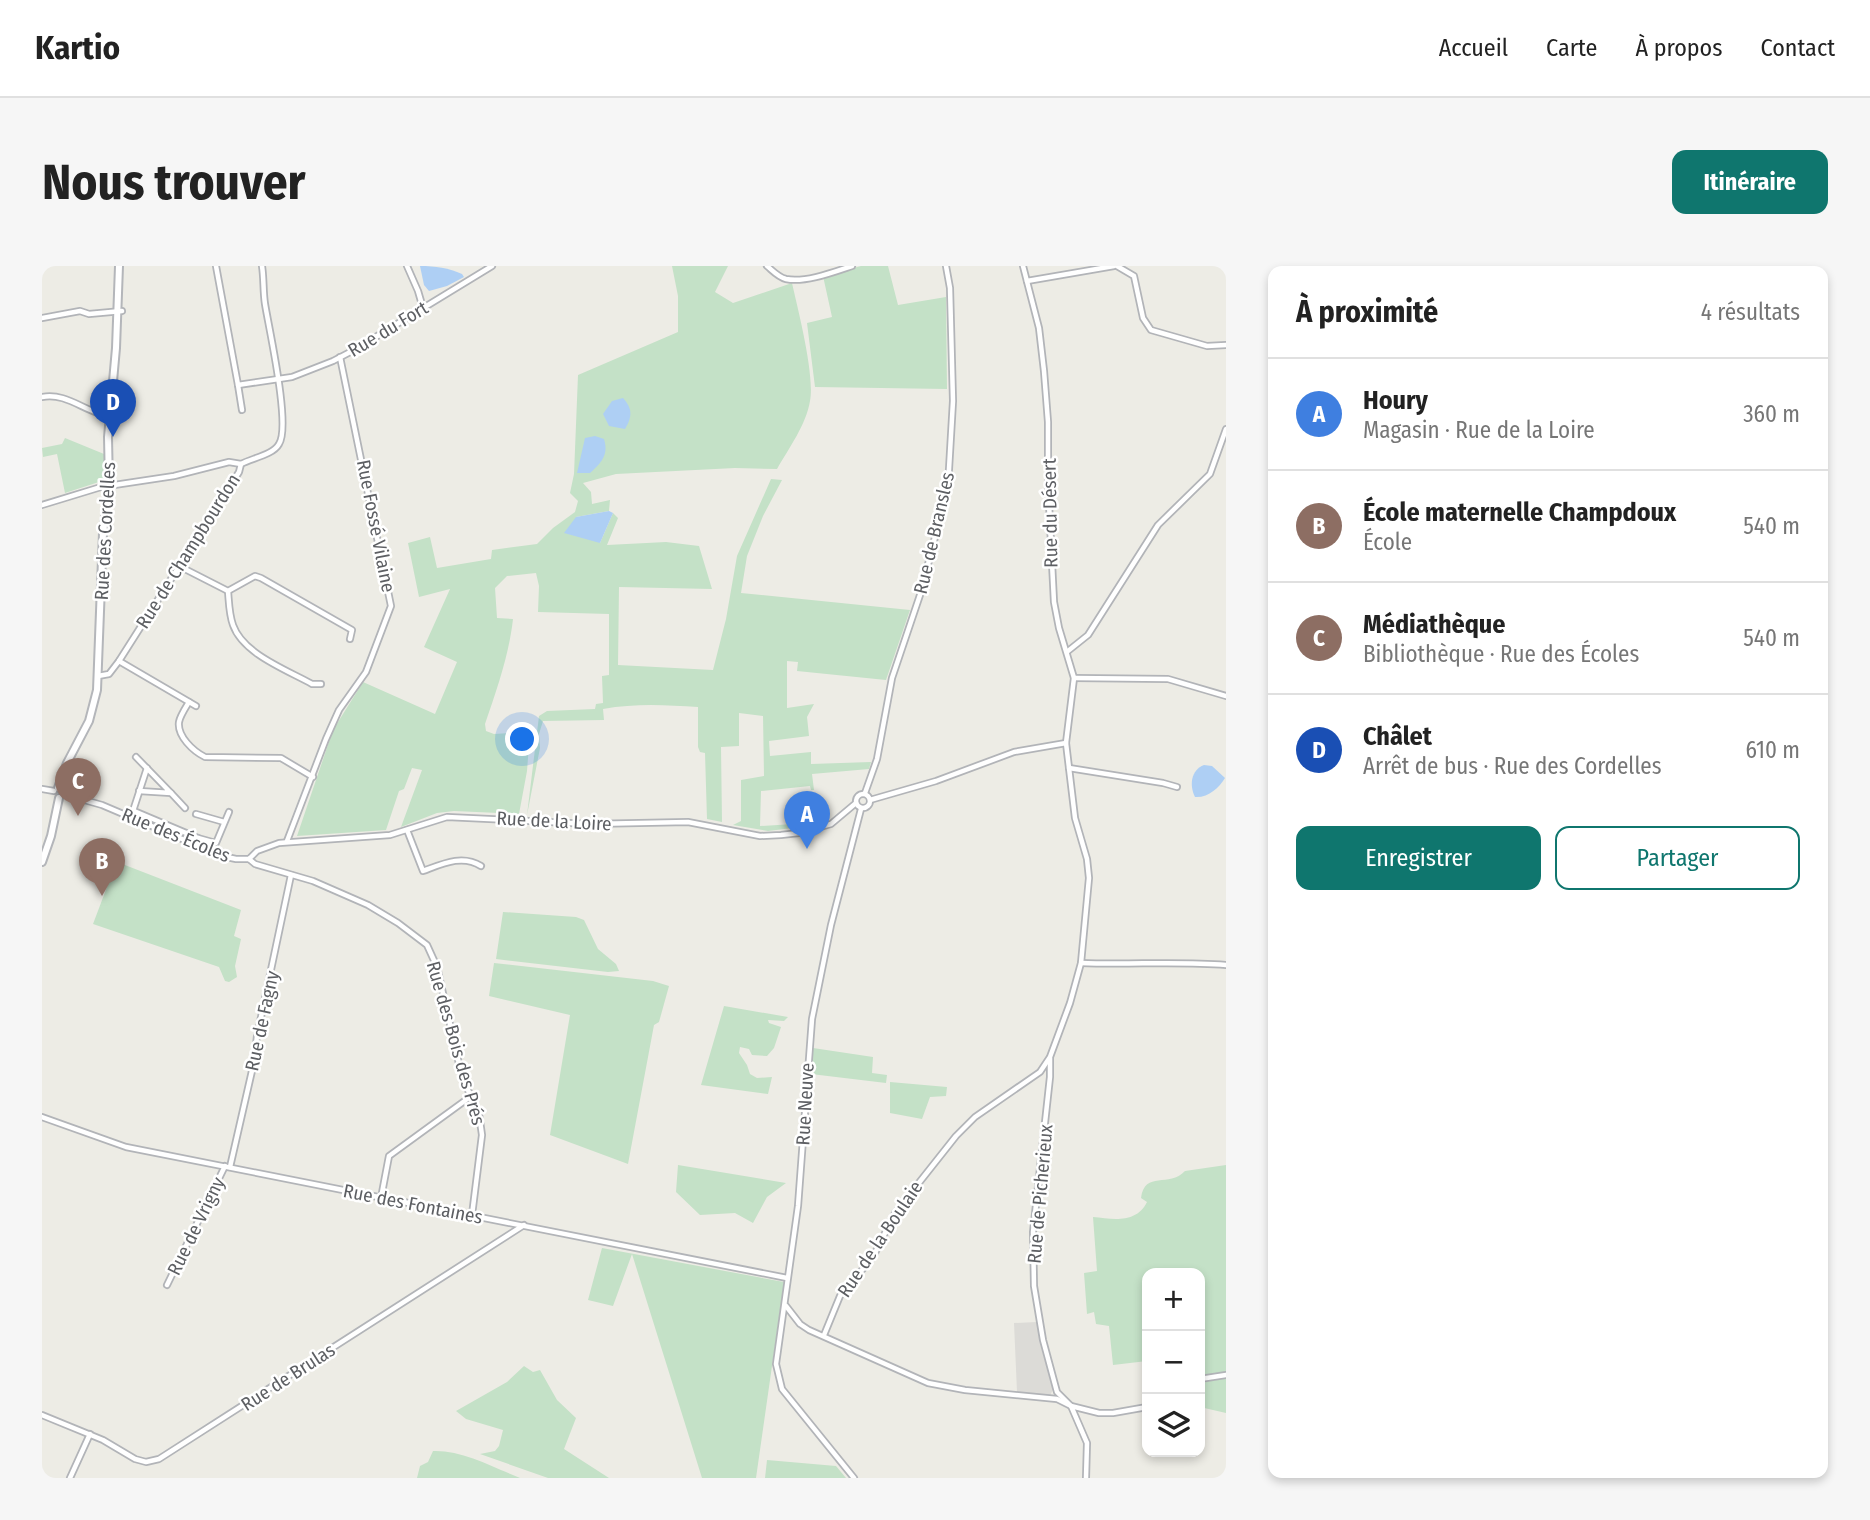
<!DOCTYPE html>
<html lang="fr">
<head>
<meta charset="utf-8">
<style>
  body { margin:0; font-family:"Fira Sans Condensed",sans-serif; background:#f6f6f6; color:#222 }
  .controls { position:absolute; right:21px; bottom:21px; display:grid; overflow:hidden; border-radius:14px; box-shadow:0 4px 10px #0003 }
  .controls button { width:63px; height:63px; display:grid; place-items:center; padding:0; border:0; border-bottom:2px solid #e0e0e0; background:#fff; color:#222; font:35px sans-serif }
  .you { position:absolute; left:481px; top:474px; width:24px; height:24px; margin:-18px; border:5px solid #fff; border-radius:50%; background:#1a73e8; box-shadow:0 0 0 10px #1a73e833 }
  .badge { display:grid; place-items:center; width:46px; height:46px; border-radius:50%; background:#0f766e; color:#fff; font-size:23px; font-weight:700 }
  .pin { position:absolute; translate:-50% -58px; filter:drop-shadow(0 2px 4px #0008) }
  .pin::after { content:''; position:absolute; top:37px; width:24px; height:21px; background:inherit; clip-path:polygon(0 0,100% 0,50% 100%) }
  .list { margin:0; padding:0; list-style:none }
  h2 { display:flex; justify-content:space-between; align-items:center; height:91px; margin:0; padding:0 28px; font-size:30px }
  h2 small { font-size:23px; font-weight:400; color:#767676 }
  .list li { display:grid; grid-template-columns:46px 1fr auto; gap:21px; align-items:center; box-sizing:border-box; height:112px; padding:0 28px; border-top:2px solid #e0e0e0 }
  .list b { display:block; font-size:26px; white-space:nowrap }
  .list p { margin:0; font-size:23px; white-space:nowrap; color:#767676 }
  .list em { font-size:23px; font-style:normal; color:#767676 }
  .actions { display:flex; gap:14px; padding:21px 28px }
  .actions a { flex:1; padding:16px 0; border:2px solid #0f766e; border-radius:14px; text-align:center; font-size:24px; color:#0f766e }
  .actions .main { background:#0f766e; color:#fff }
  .icon { flex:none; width:38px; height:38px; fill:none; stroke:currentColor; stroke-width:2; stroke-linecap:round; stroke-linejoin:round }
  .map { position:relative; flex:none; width:1184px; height:1212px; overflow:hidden; border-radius:14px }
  header { display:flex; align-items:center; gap:42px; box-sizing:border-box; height:98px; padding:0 35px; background:#fff; border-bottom:2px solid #e0e0e0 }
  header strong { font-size:33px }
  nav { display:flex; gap:38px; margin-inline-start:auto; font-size:24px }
  .intro { display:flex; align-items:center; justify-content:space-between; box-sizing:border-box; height:168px; padding:0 42px }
  h1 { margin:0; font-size:49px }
  .button { padding:18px 32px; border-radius:14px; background:#0f766e; color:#fff; font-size:24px; font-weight:700 }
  main { display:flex; gap:42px; padding:0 42px }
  aside { flex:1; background:#fff; border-radius:14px; box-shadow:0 4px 10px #0003 }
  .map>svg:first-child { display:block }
  .industrial { fill:#dcdbd7 }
  .green { fill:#c4e1c7 }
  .water { fill:#aecff4 }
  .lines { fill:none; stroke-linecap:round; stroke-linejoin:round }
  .street-casing { stroke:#b2b4b8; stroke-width:8 }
  .secondary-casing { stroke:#b4b6ba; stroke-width:10 }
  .street { stroke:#fff; stroke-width:4.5 }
  .secondary { stroke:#fff; stroke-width:6 }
  .labels { text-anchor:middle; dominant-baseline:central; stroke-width:5; stroke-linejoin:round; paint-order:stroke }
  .street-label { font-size:19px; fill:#5d5f63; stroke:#fff }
</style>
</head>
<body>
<header>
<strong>Kartio</strong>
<nav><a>Accueil</a><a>Carte</a><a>À propos</a><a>Contact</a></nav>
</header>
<div class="intro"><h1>Nous trouver</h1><a class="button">Itinéraire</a></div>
<main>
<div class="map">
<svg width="1184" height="1212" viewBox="0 0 1184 1212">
  <rect width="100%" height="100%" fill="#edece5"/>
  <polygon class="industrial" points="995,1056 999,1081 1011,1123 1008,1130 975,1126 972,1057"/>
  <g class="green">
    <path d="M630 0H686L673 26 691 37 750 17C756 44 773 109 768 135 764 159 747 182 735 203L693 202 574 208 541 217 549 226 550 238 568 234 567 245 534 251 558 277 571 247 576 252 565 279 624 276 657 280 670 323 577 321 576 399 671 404 684 353 695 290 729 213 740 214 721 250 705 290 699 327 868 344 844 414 755 405 756 396 745 395V442L772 438 765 451 767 470 727 475 728 490 769 486V498L829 496 827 503 770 508 772 524H769L768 520 719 525 718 560 767 557V560L726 565 691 559 699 555V514L722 510 721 450 697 447V480L679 481 680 556 665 553 663 487 658 486 656 481V441C624 439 594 437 561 443L562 454 501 455 497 468 498 482 485 549 497 450 505 445 553 443 554 438 561 437 560 410 567 409V348L496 346 497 320 494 307 465 310 453 322 455 352 471 353C467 389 455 423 443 458L444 465 452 468 488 466 485 505 477 548 412 545 395 547 359 561 380 504 370 502 362 523 357 525 344 564 255 570 291 464 321 416 393 448 415 396 382 381 408 323 377 331 366 277 388 271 395 302 449 293 450 284 495 278 511 262 533 246 536 235 528 227 532 208 536 109 636 66V30Z"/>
    <polygon points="819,0 846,0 856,39 904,31 905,123 773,121 765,57 790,51 781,10"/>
    <polygon points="23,172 62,188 62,212 60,215 23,227 15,188 1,191 0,182 20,178"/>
    <polygon points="70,594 199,644 192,670 199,673 193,700 195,711 187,716 183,715 177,701 51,658 68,613 67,604"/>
    <polygon points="461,646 534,651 542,654 556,683 574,698 577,705 566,706 454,693"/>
    <polygon points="452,697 611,715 627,720 617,756 612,759 586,898 508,869 528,749 447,730"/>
    <polygon points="682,740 746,751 742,755 726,754 727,757 739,761 732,782 725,790 710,789 707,783 698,781 697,787 705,799 708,808 715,812 730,811 726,828 659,819"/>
    <polygon points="771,782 831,791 830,807 845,809 844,817 769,808"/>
    <polygon points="848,816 905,821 904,830 888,831 880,853 848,847"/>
    <polygon points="636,899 744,917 725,931 711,957 693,947 658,949 634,926"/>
    <path d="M1184 899V1107L1158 1110V1007H1105V1095L1071 1099 1067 1060 1054 1058 1052 1046 1045 1048 1042 1007 1055 1005 1051 951C1071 953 1094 958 1105 936L1099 932C1103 904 1127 922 1143 905Z"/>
    <polygon points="560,982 742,1016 714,1212 660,1212 590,988 571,1040 546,1034"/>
    <polygon points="482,1100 491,1106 498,1104 515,1134 534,1152 522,1183 567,1212 506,1212 438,1188 453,1185 457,1180 461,1164 424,1153 414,1145 465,1116"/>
    <polygon points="1184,1112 1184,1147 1158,1141 1158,1119 1166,1115"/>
    <path d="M391 1185C420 1184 451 1201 478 1212H375L378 1200 386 1196Z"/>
    <polygon points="725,1194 794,1200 804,1212 723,1212"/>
  </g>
  <g class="water">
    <path d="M378 0C393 0 407 2 420 8L422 11 405 20 387 25 382 19Z"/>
    <path d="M581 132C591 143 590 151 583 163L567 160 561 148 570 135Z"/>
    <path d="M553 170 562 173C567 189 559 197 548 207H535L543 172Z"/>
    <polygon points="567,245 571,247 558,277 522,267 534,251"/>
    <path d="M1162 499 1170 500 1183 512C1177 522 1166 532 1153 531 1147 519 1149 504 1162 499Z"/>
  </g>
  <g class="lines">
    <g class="street-casing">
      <g id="street">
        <polyline points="174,0 196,119 250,111 291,95 314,83 450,0"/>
        <polyline points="365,0 376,25 381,42"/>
        <path d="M725 0C731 5 736 11 744 13 763 17 792 6 810 0"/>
        <polyline points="1075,0 1092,10 1101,52 1109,64 1165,80 1184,79"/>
        <polyline points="985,15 1072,0"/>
        <polyline points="0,52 38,45 47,48 80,45"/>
        <polyline points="196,119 200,144"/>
        <path d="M0 131C27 126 45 149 71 150"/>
        <polyline points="0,239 59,221 132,210 187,196 199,198"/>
        <polyline points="137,300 186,325 213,310 219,312 310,364 308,373"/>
        <path d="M186 325C187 336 187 348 191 359 201 388 245 404 270 418H279"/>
        <polyline points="1026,385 1046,369 1116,259 1168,208 1184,163"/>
        <polyline points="77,395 154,440"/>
        <path d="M56 410 67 408 77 395 197 206 199 198C210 192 231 189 237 178 249 160 227 63 223 38 221 25 222 13 220 0"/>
        <polyline points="1032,412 1126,413 1184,430"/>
        <path d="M147 436C144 441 138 450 137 456 135 470 151 485 163 491L239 492 271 511"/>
        <polyline points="94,491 129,527 97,525"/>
        <polyline points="1027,502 1121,517 1135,521"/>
        <polyline points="0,523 12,525"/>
        <polyline points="129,527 143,542"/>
        <polyline points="823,527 835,493 850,412 879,326 906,220 911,135 908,22 904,0"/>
        <polyline points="21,528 60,539 180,590 194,593 207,593"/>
        <circle cx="821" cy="535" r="7"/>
        <polyline points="828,534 894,515 972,486 1024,477"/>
        <polyline points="92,545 156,572"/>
        <polyline points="154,548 182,556"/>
        <polyline points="89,551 105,502"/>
        <path d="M365 564 381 605C400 598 420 588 439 600"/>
        <polyline points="245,575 284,473 297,444 324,406 349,340 298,91"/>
        <polyline points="153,578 156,572 174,577 187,546"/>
        <polyline points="207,593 215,585 237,577 348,569 405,551 548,558 646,556 718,570 739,569 757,567 789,558 814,537"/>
        <polyline points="207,593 213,598 271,615 326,639 356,657 385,679 395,701 420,811 437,848 440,869 430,949"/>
        <path d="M1039 697C1087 699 1136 695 1184 699"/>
        <polyline points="1008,792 1008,811 991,966 992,1020 1001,1074 1015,1126 1029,1140 1045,1177 1044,1212"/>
        <polyline points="0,851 84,881 745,1012"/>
        <polyline points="188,901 212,796 215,770 249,609"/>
        <polyline points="339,932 347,890 428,831"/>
        <polyline points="125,1019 183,900"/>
        <polyline points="744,1040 758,1058 767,1064 886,1117 923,1124 1015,1133 1029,1140 1057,1147 1071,1147 1105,1141"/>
        <polyline points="782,1069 798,1030 831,991 853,947 914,870 933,851 998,806 1008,791 1028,737 1039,697 1047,612 1045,593 1033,552 1024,477 1032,412 1017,362 1012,336 1006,218 1006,156 1002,105 997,62 981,0"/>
        <polyline points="1158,1113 1184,1109"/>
        <polyline points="0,1149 61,1174 93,1193 104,1196 117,1193 482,959"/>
        <polyline points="28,1212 48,1168"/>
        <polyline points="812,1212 740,1123 734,1098 756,940 770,753 789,659 819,543"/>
      </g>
    </g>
    <g class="secondary-casing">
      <g id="secondary">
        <polyline points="16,522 25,497 47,455 55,424 61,267 67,220 66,171 74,82 77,0"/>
        <polyline points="0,596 9,570 17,532"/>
      </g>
    </g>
    <use href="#street" class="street"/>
    <use href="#secondary" class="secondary"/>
  </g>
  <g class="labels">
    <g class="street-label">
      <text transform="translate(346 63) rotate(-31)">Rue du Fort</text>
      <text transform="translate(1008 247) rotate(-91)">Rue du Désert</text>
      <text transform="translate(334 260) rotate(79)">Rue Fossé Vilaine</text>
      <text transform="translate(63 265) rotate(-87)">Rue des Cordelles</text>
      <text transform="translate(892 267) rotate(-77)">Rue de Bransles</text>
      <text transform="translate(146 285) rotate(-58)">Rue de Champbourdon</text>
      <text transform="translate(512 555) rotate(3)">Rue de la Loire</text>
      <text transform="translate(134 569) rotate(22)">Rue des Écoles</text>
      <text transform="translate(220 755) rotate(-78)">Rue de Fagny</text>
      <text transform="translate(414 777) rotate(74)">Rue des Bois des Prés</text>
      <text transform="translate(763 838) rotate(-87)">Rue Neuve</text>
      <text transform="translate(998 928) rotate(-85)">Rue de Picherieux</text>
      <text transform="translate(371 938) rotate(11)">Rue des Fontaines</text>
      <text transform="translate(154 960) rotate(-64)">Rue de Vrigny</text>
      <text transform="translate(838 973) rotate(-56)">Rue de la Boulaie</text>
      <text transform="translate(246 1111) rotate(-33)">Rue de Brulas</text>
    </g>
  </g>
</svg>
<div class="controls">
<button>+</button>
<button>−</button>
<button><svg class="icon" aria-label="layers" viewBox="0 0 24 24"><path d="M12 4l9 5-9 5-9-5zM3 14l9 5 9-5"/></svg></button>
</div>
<div class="you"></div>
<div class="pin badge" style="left:765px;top:583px;background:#3f7fe0">A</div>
<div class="pin badge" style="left:60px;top:630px;background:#8d6e63">B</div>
<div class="pin badge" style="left:36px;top:550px;background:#8d6e63">C</div>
<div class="pin badge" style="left:71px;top:171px;background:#1a4fb4">D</div>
</div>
<aside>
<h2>À proximité<small>4 résultats</small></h2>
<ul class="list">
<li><span class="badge" style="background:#3f7fe0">A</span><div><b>Houry</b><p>Magasin · Rue de la Loire</p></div><em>360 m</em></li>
<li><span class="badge" style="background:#8d6e63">B</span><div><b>École maternelle Champdoux</b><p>École</p></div><em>540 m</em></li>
<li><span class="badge" style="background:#8d6e63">C</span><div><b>Médiathèque</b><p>Bibliothèque · Rue des Écoles</p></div><em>540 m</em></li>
<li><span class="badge" style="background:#1a4fb4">D</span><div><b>Châlet</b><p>Arrêt de bus · Rue des Cordelles</p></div><em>610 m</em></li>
</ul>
<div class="actions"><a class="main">Enregistrer</a><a>Partager</a></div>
</aside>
</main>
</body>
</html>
